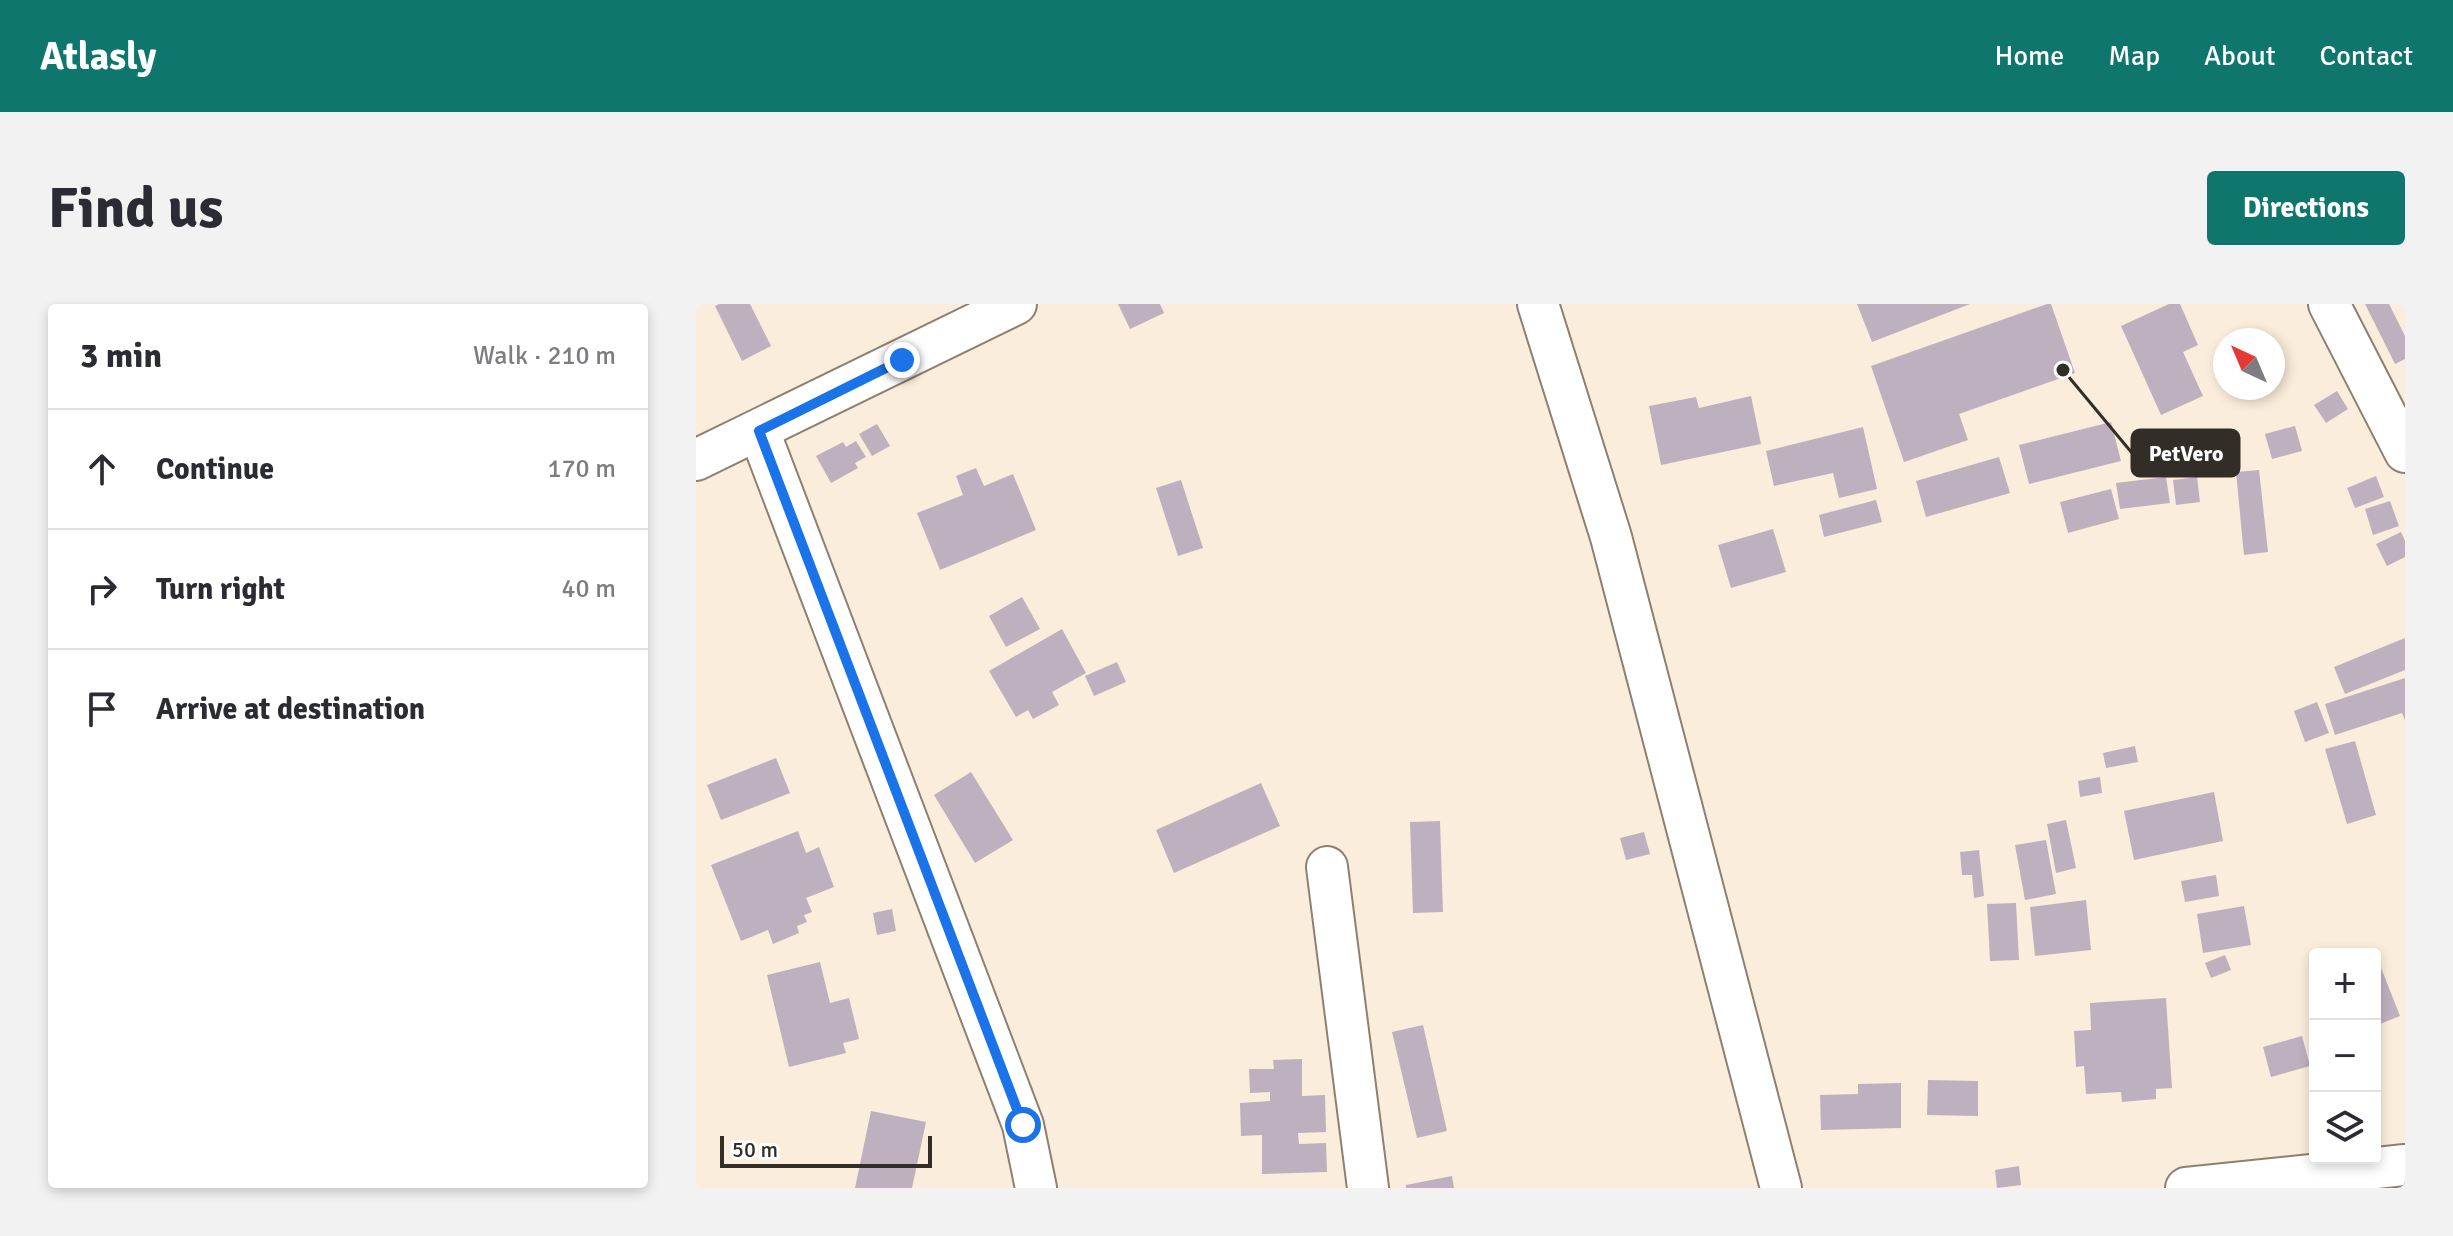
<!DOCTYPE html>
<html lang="en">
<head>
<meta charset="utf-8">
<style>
  body { margin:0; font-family:Signika,sans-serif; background:#f2f2f3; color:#2b2b33 }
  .controls { position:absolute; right:24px; bottom:24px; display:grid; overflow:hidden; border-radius:8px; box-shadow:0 4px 12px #0003 }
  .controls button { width:72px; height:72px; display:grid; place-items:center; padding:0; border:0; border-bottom:2px solid #e1e1e2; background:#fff; color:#2b2b33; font:40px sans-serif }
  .compass { position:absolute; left:1517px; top:24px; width:72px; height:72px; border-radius:50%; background:#fff; box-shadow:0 4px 12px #0003; rotate:316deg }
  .scale { position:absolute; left:24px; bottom:20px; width:212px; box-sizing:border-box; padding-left:8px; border:4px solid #322d26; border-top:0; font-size:22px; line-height:28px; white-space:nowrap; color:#322d26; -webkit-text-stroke:6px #fff; paint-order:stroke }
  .stop { position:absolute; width:24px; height:24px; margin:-18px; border:6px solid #1a73e8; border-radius:50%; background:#fff }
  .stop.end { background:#1a73e8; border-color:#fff; box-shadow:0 2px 8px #0008 }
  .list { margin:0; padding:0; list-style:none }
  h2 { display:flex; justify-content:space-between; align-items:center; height:104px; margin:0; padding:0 32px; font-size:34px }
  h2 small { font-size:26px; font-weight:400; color:#7c7c81 }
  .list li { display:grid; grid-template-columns:52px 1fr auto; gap:24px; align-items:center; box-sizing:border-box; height:120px; padding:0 32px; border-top:2px solid #e1e1e2 }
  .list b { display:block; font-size:30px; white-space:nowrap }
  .list em { font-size:26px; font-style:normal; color:#7c7c81 }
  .icon { flex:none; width:44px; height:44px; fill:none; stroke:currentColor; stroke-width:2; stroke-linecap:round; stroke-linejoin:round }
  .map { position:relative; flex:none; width:1709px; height:884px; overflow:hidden; border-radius:8px }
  header { display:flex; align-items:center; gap:48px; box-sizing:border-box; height:112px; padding:0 40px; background:#0f766e; color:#fff }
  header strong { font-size:38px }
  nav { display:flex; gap:44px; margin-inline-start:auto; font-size:28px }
  .intro { display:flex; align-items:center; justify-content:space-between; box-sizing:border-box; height:192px; padding:0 48px }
  h1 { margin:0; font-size:56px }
  .button { padding:20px 36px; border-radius:8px; background:#0f766e; color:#fff; font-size:28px; font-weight:700 }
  main { display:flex; gap:48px; padding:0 48px }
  aside { flex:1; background:#fff; border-radius:8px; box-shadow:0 4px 12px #0003 }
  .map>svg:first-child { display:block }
  .building { fill:#bfb0bf }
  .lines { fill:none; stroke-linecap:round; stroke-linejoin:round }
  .minor-casing { stroke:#8c8171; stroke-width:44 }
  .minor { stroke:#fff; stroke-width:40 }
  .route { stroke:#1a73e8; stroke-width:10 }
  .leader { fill:none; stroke:#322d26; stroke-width:3 }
  .callout-dot { fill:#322d26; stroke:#fff; stroke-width:3 }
  .callout { fill:#322d26; stroke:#322d26; stroke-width:3 }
  .callout-label { font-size:22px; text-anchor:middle; font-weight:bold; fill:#fff }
</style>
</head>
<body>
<header>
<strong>Atlasly</strong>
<nav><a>Home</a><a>Map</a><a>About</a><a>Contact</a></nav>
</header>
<div class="intro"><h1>Find us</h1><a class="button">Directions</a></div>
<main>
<aside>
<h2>3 min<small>Walk · 210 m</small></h2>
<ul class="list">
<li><svg class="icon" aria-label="ahead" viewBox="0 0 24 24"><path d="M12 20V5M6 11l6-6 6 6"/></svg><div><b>Continue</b></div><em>170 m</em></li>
<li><svg class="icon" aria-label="right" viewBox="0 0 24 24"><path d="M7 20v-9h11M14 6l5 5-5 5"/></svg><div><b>Turn right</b></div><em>40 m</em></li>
<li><svg class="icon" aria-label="arrive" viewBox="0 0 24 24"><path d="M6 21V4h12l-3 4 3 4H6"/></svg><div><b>Arrive at destination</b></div></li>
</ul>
</aside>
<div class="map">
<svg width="1709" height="884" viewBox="0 0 1709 884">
  <rect width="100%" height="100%" fill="#faeddb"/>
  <g class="building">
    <polygon points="23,0 54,0 75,42 46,57 19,2"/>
    <polygon points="422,0 464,0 468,9 434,25"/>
    <polygon points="1161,0 1274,0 1176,38"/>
    <polygon points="1351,0 1355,0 1379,69 1263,110 1272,136 1208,158 1175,62"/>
    <polygon points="1473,0 1484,0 1502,41 1487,48 1507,92 1465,111 1425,22"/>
    <polygon points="1669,0 1693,0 1709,32 1709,55 1699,60"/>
    <polygon points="1641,87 1652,105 1630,119 1618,101"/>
    <polygon points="1055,92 1065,140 965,161 953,102 1000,93 1003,104"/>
    <polygon points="1415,118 1425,157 1333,180 1323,141"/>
    <polygon points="181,120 194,142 176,152 163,130"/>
    <polygon points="1599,122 1606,147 1576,155 1569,130"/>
    <polygon points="1167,123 1181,185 1143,194 1137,169 1078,182 1070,147"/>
    <polygon points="160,137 170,153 159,159 162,164 135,179 120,152 147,138 150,143"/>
    <polygon points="1303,153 1314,189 1230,213 1220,177"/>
    <polygon points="280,164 288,182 317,170 340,226 244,266 221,209 267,191 260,172"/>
    <polygon points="1563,166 1572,248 1548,251 1540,168"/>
    <polygon points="1680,172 1688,193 1659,204 1651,184"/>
    <polygon points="1470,173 1474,199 1424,205 1420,179"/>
    <polygon points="1501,173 1504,198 1480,201 1477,176"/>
    <polygon points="485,176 507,244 482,252 460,184"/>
    <polygon points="1415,185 1423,215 1372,229 1364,198"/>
    <polygon points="1180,196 1186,218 1128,233 1123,211"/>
    <polygon points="1694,197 1703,222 1677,231 1669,205"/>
    <polygon points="1077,225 1090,268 1035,284 1022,241"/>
    <polygon points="1705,228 1709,237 1709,253 1691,262 1680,240"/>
    <polygon points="326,293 344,325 310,343 293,312"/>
    <polygon points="366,325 390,369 356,388 363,401 337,415 332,406 320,413 293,367"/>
    <polygon points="1709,334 1709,366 1649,390 1638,363"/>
    <polygon points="421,358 430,378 398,392 389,372"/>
    <polygon points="1709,374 1709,416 1706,409 1639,431 1629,400"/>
    <polygon points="1621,398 1633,429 1609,438 1598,407"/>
    <polygon points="1659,437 1680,511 1651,520 1629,445"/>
    <polygon points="1439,442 1442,458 1410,464 1407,449"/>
    <polygon points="80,454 94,489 25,516 11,481"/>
    <polygon points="275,468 317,536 279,559 238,491"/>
    <polygon points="1404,473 1406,489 1384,493 1382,477"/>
    <polygon points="565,479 584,522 478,569 460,526"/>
    <polygon points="1518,488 1527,537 1438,556 1428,507"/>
    <polygon points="1370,516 1380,564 1360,569 1351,520"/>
    <polygon points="744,517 747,608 717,609 714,518"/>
    <polygon points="102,527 110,549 123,543 138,583 110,594 116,608 108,611 111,618 101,622 103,629 77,640 72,626 45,637 15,561"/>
    <polygon points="948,528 954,550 930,556 924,534"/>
    <polygon points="1350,536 1360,590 1329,596 1319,541"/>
    <polygon points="1283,546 1288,592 1278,594 1276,571 1266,571 1264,548"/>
    <polygon points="1520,571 1523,592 1489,598 1485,577"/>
    <polygon points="1390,596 1395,646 1339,652 1334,603"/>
    <polygon points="1320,599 1323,656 1294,657 1291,600"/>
    <polygon points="1548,602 1555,641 1507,649 1501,610"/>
    <polygon points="196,605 200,627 181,631 177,609"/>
    <polygon points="1678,646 1704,712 1684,720 1679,707 1679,650 1670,650"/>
    <polygon points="1529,651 1535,666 1515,674 1509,659"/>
    <polygon points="124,658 134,699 153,694 163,735 147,739 150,749 93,763 71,671"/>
    <polygon points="1470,694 1476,784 1460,785 1460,795 1426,798 1425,788 1390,790 1388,762 1380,763 1378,727 1395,726 1394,699"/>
    <polygon points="727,721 751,827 721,834 696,728"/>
    <polygon points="1606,732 1614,762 1575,773 1567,743"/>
    <polygon points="606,755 606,792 629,791 630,828 602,829 603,840 630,839 631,868 566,870 566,831 545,832 544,799 574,797 574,788 554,789 553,765 578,765 577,756"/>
    <polygon points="1232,776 1282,777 1282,812 1231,811"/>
    <polygon points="1205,779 1205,824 1125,826 1124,791 1162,790 1162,780"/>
    <polygon points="175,807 230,818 216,884 159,884"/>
    <polygon points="1323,862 1325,881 1301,884 1299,866"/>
    <polygon points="756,872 758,884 710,884 710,881"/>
  </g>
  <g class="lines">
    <g class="minor-casing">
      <g id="minor">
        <polyline points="842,0 915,233 1085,884"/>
        <polyline points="1633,0 1709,148"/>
        <polyline points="63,127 327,821 340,884"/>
        <polyline points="0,156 320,0"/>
        <polyline points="631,563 672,884"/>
        <polyline points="1490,884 1709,861"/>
      </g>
    </g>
    <use href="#minor" class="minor"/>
  </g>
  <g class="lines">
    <polyline class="route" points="206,56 63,127 327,821"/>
  </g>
  <path class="leader" d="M1367 66L1436 149"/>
  <circle class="callout-dot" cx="1367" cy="66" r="8"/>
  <rect class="callout" x="1436" y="126" width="107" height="46" rx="8"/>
  <g class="callout-label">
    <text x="1490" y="157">PetVero</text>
  </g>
</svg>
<div class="controls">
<button>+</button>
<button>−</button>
<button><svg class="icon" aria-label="layers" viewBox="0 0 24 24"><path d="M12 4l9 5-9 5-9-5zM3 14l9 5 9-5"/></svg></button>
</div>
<svg class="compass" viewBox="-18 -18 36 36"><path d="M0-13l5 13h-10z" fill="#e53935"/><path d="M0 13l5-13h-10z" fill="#7c7c81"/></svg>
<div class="scale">50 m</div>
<div class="stop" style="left:327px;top:821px"></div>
<div class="stop end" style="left:206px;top:56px"></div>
</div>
</main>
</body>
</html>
